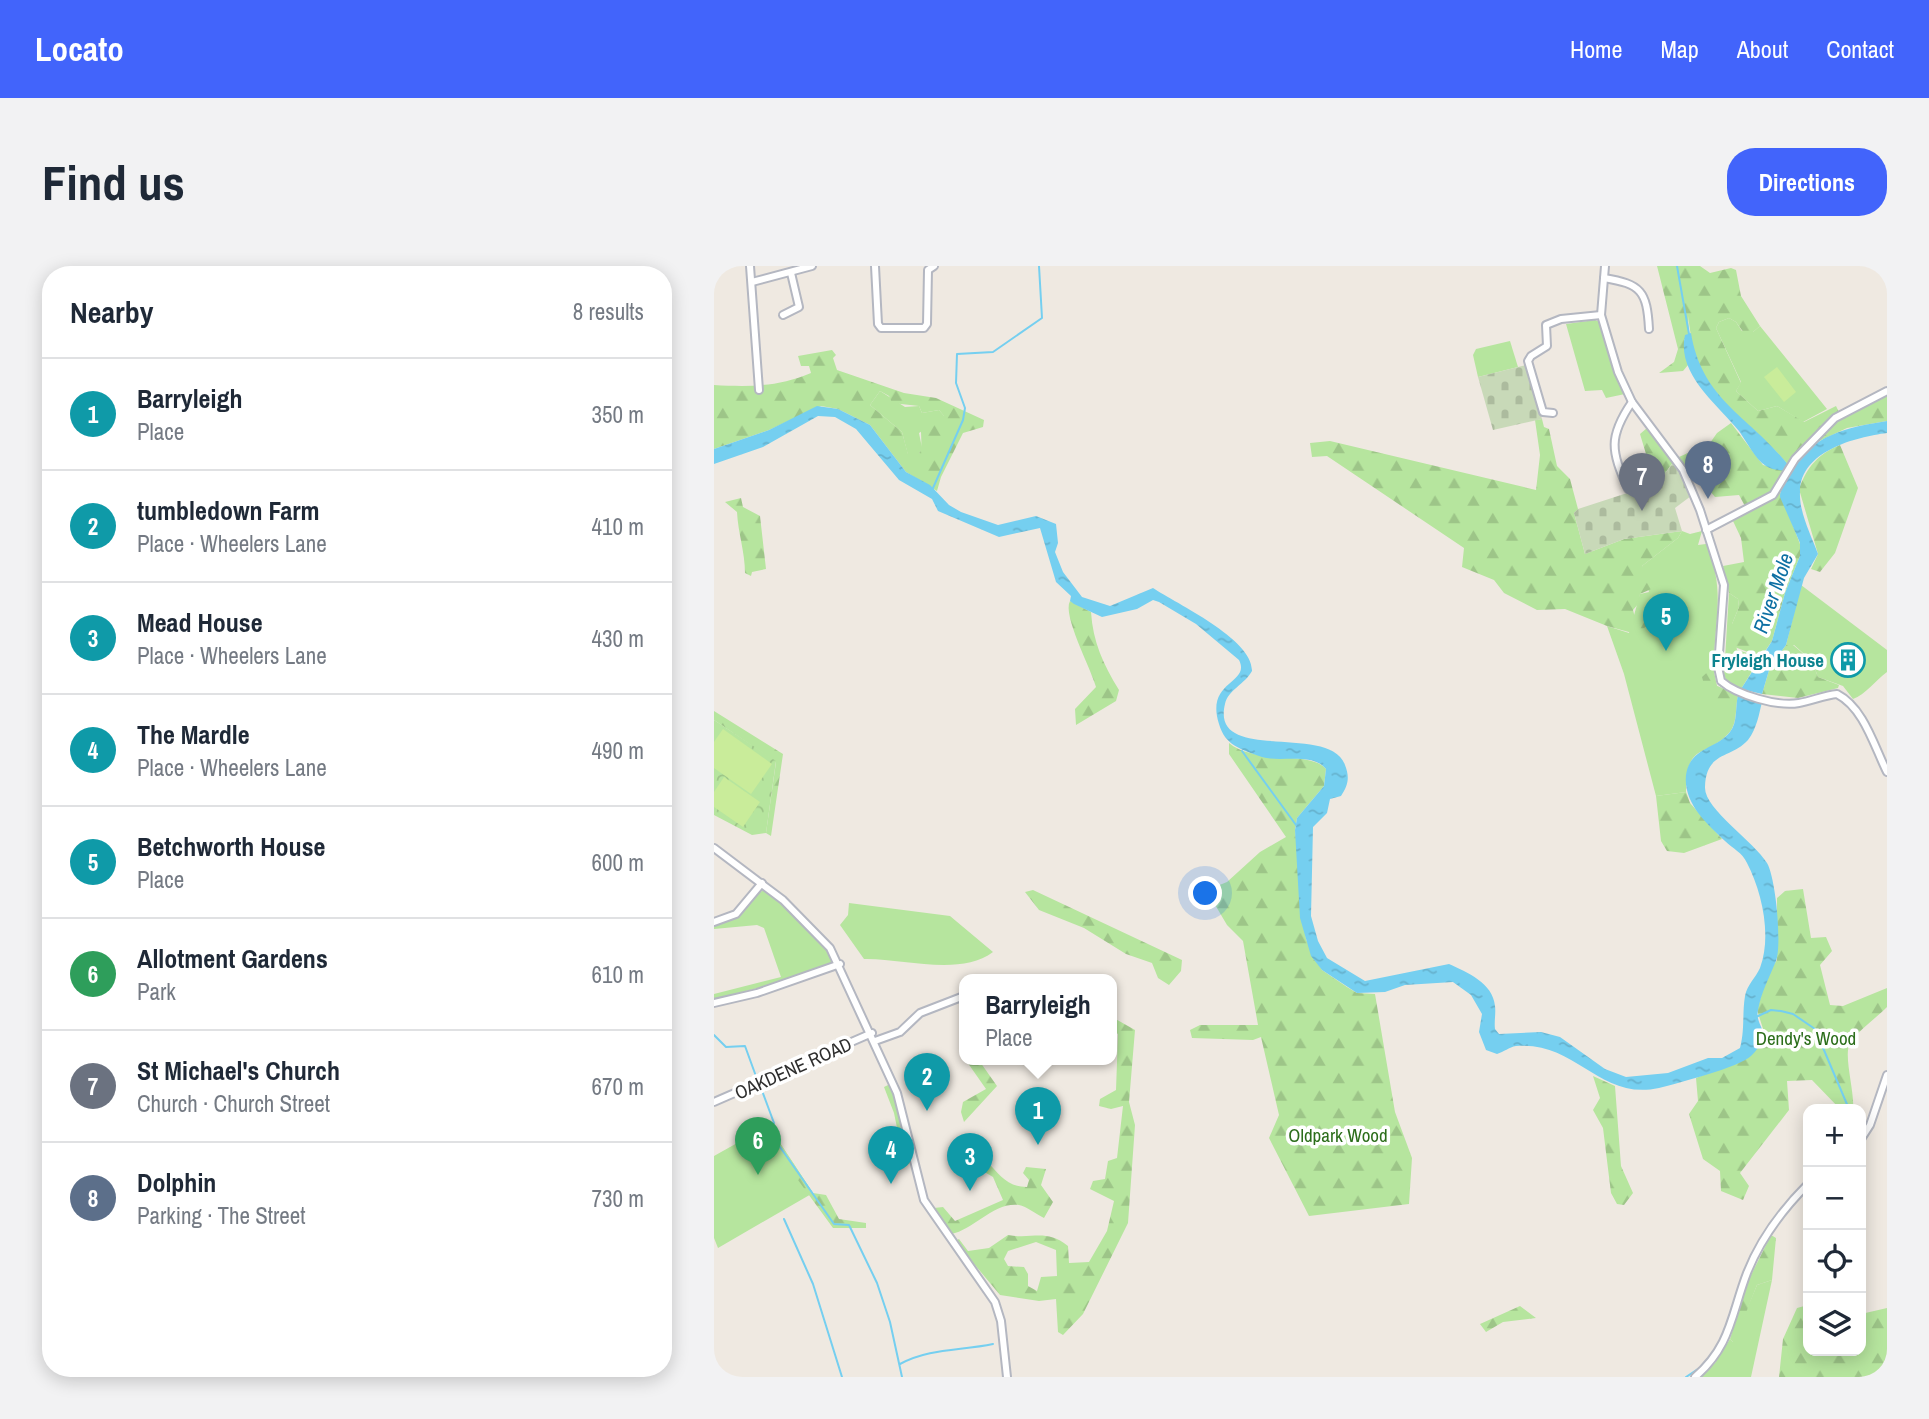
<!DOCTYPE html>
<html lang="en">
<head>
<meta charset="utf-8">
<style>
  body { margin:0; font-family:"Archivo Narrow",sans-serif; background:#f2f2f3; color:#1f2937 }
  .controls { position:absolute; right:21px; bottom:21px; display:grid; overflow:hidden; border-radius:14px; box-shadow:0 4px 18px #0003 }
  .controls button { width:63px; height:63px; display:grid; place-items:center; padding:0; border:0; border-bottom:2px solid #e0e1e3; background:#fff; color:#1f2937; font:35px sans-serif }
  .you { position:absolute; left:492px; top:628px; width:24px; height:24px; margin:-18px; border:5px solid #fff; border-radius:50%; background:#1a73e8; box-shadow:0 0 0 10px #1a73e833 }
  .badge { display:grid; place-items:center; width:46px; height:46px; border-radius:50%; background:#4264fb; color:#fff; font-size:23px; font-weight:700 }
  .pin { position:absolute; translate:-50% -58px; filter:drop-shadow(0 2px 4px #0008) }
  .pin::after { content:''; position:absolute; top:37px; width:24px; height:21px; background:inherit; clip-path:polygon(0 0,100% 0,50% 100%) }
  .popup { position:absolute; left:245px; top:708px; width:158px; height:91px; box-sizing:border-box; display:grid; place-content:center; border-radius:14px; background:#fff; filter:drop-shadow(0 2px 5px #0005); font-size:23px; white-space:nowrap; color:#747a83 }
  .popup b { font-size:26px; color:#1f2937 }
  .popup::after { content:''; position:absolute; left:50%; top:100%; margin-left:-14px; border:14px solid transparent; border-top-color:#fff }
  .list { margin:0; padding:0; list-style:none }
  h2 { display:flex; justify-content:space-between; align-items:center; height:91px; margin:0; padding:0 28px; font-size:30px }
  h2 small { font-size:23px; font-weight:400; color:#747a83 }
  .list li { display:grid; grid-template-columns:46px 1fr auto; gap:21px; align-items:center; box-sizing:border-box; height:112px; padding:0 28px; border-top:2px solid #e0e1e3 }
  .list b { display:block; font-size:26px; white-space:nowrap }
  .list p { margin:0; font-size:23px; white-space:nowrap; color:#747a83 }
  .list em { font-size:23px; font-style:normal; color:#747a83 }
  .icon { flex:none; width:38px; height:38px; fill:none; stroke:currentColor; stroke-width:2; stroke-linecap:round; stroke-linejoin:round }
  .map { position:relative; flex:none; width:1173px; height:1111px; overflow:hidden; border-radius:28px }
  header { display:flex; align-items:center; gap:42px; box-sizing:border-box; height:98px; padding:0 35px; background:#4264fb; color:#fff }
  header strong { font-size:33px }
  nav { display:flex; gap:38px; margin-inline-start:auto; font-size:24px }
  .intro { display:flex; align-items:center; justify-content:space-between; box-sizing:border-box; height:168px; padding:0 42px }
  h1 { margin:0; font-size:49px }
  .button { padding:18px 32px; border-radius:28px; background:#4264fb; color:#fff; font-size:24px; font-weight:700 }
  main { display:flex; gap:42px; padding:0 42px }
  aside { flex:1; background:#fff; border-radius:28px; box-shadow:0 4px 18px #0003 }
  .map>svg:first-child { display:block }
  .grass { fill:#b6e59e }
  .forest { fill:url(#forest-firs); fill-rule:evenodd }
  .cemetery { fill:url(#cemetery-stones) }
  .park { fill:url(#park-crowns) }
  .pitch { fill:#c9ec9a }
  .water { fill:url(#water-ripples) }
  .lines { fill:none; stroke-linecap:round; stroke-linejoin:round }
  .stream { stroke:#75cff0; stroke-width:2 }
  .minor-casing { stroke:#b4b7c1; stroke-width:10 }
  .minor { stroke:#fff; stroke-width:6 }
  .labels { text-anchor:middle; dominant-baseline:central; stroke-width:7; stroke-linejoin:round; paint-order:stroke }
  .culture-label { font-size:19px; font-weight:bold; fill:#0d838f; stroke:#fff; text-anchor:end }
  .park-label { font-size:19px; fill:#2c6e1b; stroke:#fff }
  .street-label { font-size:19px; fill:#2e2e2e; stroke:#fff }
  .water-label { font-size:21px; font-style:italic; fill:#0d6fa3; stroke:#fff }
</style>
</head>
<body>
<header>
<strong>Locato</strong>
<nav><a>Home</a><a>Map</a><a>About</a><a>Contact</a></nav>
</header>
<div class="intro"><h1>Find us</h1><a class="button">Directions</a></div>
<main>
<aside>
<h2>Nearby<small>8 results</small></h2>
<ul class="list">
<li><span class="badge" style="background:#0f9aa8">1</span><div><b>Barryleigh</b><p>Place</p></div><em>350 m</em></li>
<li><span class="badge" style="background:#0f9aa8">2</span><div><b>tumbledown Farm</b><p>Place · Wheelers Lane</p></div><em>410 m</em></li>
<li><span class="badge" style="background:#0f9aa8">3</span><div><b>Mead House</b><p>Place · Wheelers Lane</p></div><em>430 m</em></li>
<li><span class="badge" style="background:#0f9aa8">4</span><div><b>The Mardle</b><p>Place · Wheelers Lane</p></div><em>490 m</em></li>
<li><span class="badge" style="background:#0f9aa8">5</span><div><b>Betchworth House</b><p>Place</p></div><em>600 m</em></li>
<li><span class="badge" style="background:#2e9e5b">6</span><div><b>Allotment Gardens</b><p>Park</p></div><em>610 m</em></li>
<li><span class="badge" style="background:#6b7280">7</span><div><b>St Michael's Church</b><p>Church · Church Street</p></div><em>670 m</em></li>
<li><span class="badge" style="background:#5c6f8a">8</span><div><b>Dolphin</b><p>Parking · The Street</p></div><em>730 m</em></li>
</ul>
</aside>
<div class="map">
<svg width="1173" height="1111" viewBox="0 0 1173 1111">
  <defs>
    <pattern id="forest-firs" width="22" height="20" patternUnits="userSpaceOnUse" patternTransform="scale(1.75)"><rect width="22" height="20" fill="#b6e59e"/><path d="M5 1l3.5 6h-7zM16 11l3.5 6h-7z" fill="#9dc588"/></pattern>
    <pattern id="cemetery-stones" width="16" height="16" patternUnits="userSpaceOnUse" patternTransform="scale(1.75)"><rect width="16" height="16" fill="#c8d9b8"/><path d="M2 7V4a2 2 0 0 1 4 0v3zM10 15v-3a2 2 0 0 1 4 0v3z" fill="#acbb9e"/></pattern>
    <pattern id="park-crowns" width="20" height="18" patternUnits="userSpaceOnUse" patternTransform="scale(1.75)"><rect width="20" height="18" fill="#b6e59e"/><path d="M2 6a3 3 0 1 1 6 0M12 15a3 3 0 1 1 6 0" fill="none" stroke="#9dc588"/></pattern>
    <pattern id="water-ripples" width="26" height="14" patternUnits="userSpaceOnUse" patternTransform="scale(1.75)"><rect width="26" height="14" fill="#75cff0"/><path d="M2 4q2-2 4 0t4 0M15 11q2-2 4 0t4 0" fill="none" stroke="#66b2ce"/></pattern>
  </defs>
  <rect width="100%" height="100%" fill="#efe9e1"/>
  <g class="grass">
    <polygon points="1015,52 1022,56 1028,65 1039,66 1046,60 1113,143 1089,156 1063,140 1044,145 1022,125 1027,116 1002,62 1005,56"/>
    <polygon points="881,54 886,56 911,128 892,132 888,124 871,125 852,58"/>
    <polygon points="796,75 804,101 764,111 759,89 762,83"/>
    <polygon points="166,125 191,141 205,140 208,147 225,144 231,151 205,167 208,182 205,188 194,189 188,166 156,139"/>
    <path d="M968 265 976 268 988 265 984 279 992 278C1014 328 998 359 1000 413L1003 420 1024 429C1021 441 1024 457 1015 467 991 493 972 475 972 526L942 530 910 408 893 360 915 367 926 328 935 326 928 300 964 272Z"/>
    <path d="M1087 319 1173 384V406C1162 414 1151 429 1139 433L1129 420 1104 411 1098 395 1080 379H1072Z"/>
    <polygon points="1015,327 1024,333 1025,341 1018,358 1023,384 1047,391 1027,423 1013,416 1010,409"/>
    <path d="M51 624C76 642 108 667 120 696L68 716 0 733V728L67 711 50 662 43 659 0 663V659C35 652 33 629 51 624Z"/>
    <path d="M135 637 236 650 279 686C246 711 188 692 150 693L126 659 134 649Z"/>
    <polygon points="176,818 186,845 196,897 191,901 180,847 170,821"/>
    <polygon points="50,862 59,874 64,874 99,927 4,982 0,972 0,890"/>
    <polygon points="1058,1014 1037,1111 985,1111 1001,1097 1016,1073 1019,1076 1043,1019"/>
  </g>
  <g class="forest">
    <path d="M943 0H986L996 7 1017 2 1022 4 1027 30 1046 60 1039 66 1030 67 1022 56 1015 52 1005 56 1002 62 1027 117 1022 125 1044 145 1063 140 1090 156 1122 140 1125 146 1099 170 1075 200C1046 163 998 140 982 93 978 80 976 64 974 50L975 67 970 74 974 99 969 105 945 107 960 96 964 83Z"/>
    <path d="M118 84 122 89 119 92 123 104 190 127 222 132 270 154 269 161 249 167 227 211 223 225 192 206 156 159 124 143 107 140 55 164 0 183V119C35 121 64 121 97 107L95 100H87L84 90ZM166 125 175 130 178 137 205 140 208 147 225 144 230 150 208 156C205 167 210 178 205 188H194L188 166 156 139Z"/>
    <polygon points="1173,127 1173,155 1133,162 1097,179 1126,151"/>
    <polygon points="828,153 830,161 835,163 843,200 856,213 864,243 860,247 871,288 910,273 968,265 964,272 928,300 944,320 926,328 925,337 919,344 921,352 928,352 934,359 922,368 893,360 851,343 823,344 790,327 780,314 748,301 750,282 613,190 598,191 596,177 616,175 822,224 826,189 821,154"/>
    <polygon points="1017,157 1049,199 1073,205 1060,225 1032,242 1025,229 1001,231 975,200 971,201 965,191 996,177 1003,167"/>
    <polygon points="933,162 960,195 944,217 936,220 935,214 942,202 932,188 926,168"/>
    <path d="M1126 179 1144 222 1121 287 1106 306 1097 303 1104 288 1085 223C1093 201 1104 188 1126 179Z"/>
    <polygon points="1066,226 1086,278 1086,290 1071,327 1058,375 1047,391 1018,380 1018,358 1025,341 1024,333 1015,327 1009,300 1030,296 1027,272 1019,255"/>
    <path d="M27 232 29 241 46 250 52 303 38 306 37 310 31 307C31 286 24 267 23 246L11 236Z"/>
    <path d="M356 335 377 346C379 376 389 398 405 424L402 435 362 459 361 443 382 421C377 402 348 349 356 335Z"/>
    <polygon points="1072,379 1079,379 1098,395 1104,411 1125,419 1124,422 1084,432 1048,428 1056,401"/>
    <polygon points="999,401 1003,420 1024,429 1022,438 1013,441 1005,437 1001,428 992,426 988,411"/>
    <polygon points="0,445 69,488 57,570 52,567 62,496 0,454"/>
    <path d="M515 477C541 499 596 484 612 503L610 520 583 552 581 563 592 673 600 691 608 704 633 721 643 727 661 728 681 846 698 892 695 938 595 950 555 872 565 849 547 771 539 774 478 772 476 764 486 759H544L529 675 513 659 500 637 498 622 513 616 546 586 572 571 515 488Z"/>
    <polygon points="972,526 976,537 1008,573 970,587 953,585 947,575 942,530"/>
    <path d="M1089 623 1097 672 1112 671 1118 685 1106 699 1116 739 1129 740 1173 722V741C1162 752 1145 764 1136 777 1129 789 1141 826 1139 843H1126L1098 814 1073 815 1075 844 1026 907 1035 920 1029 934 1007 925 1006 905 989 893 975 848 984 835 982 812 1034 791 1051 769 1043 744 1053 709 1063 694V632L1071 625Z"/>
    <polygon points="319,624 468,694 467,705 455,719 444,712 438,697 412,688 370,662 325,644 311,626"/>
    <path d="M398 751 421 764 415 836 421 859 414 957 369 1048 349 1069 344 1066 342 1033 325 1035 286 1029 241 975 245 973 254 985 275 982 294 969C318 974 331 962 354 980L355 997 375 996 393 965 400 935 376 923 379 915 391 913 394 895 403 892 409 840 397 843 385 840 386 833 402 824 404 768 398 764ZM322 976 342 984 343 1010 327 1011 323 1025 314 1020V1008L310 1001 294 1000 290 993 294 985Z"/>
    <polygon points="251,793 264,793 283,820 250,856 247,846 249,836 272,823"/>
    <polygon points="879,810 901,820 907,900 919,927 910,939 903,938 897,927 889,862 879,844 886,832"/>
    <polygon points="59,874 64,874 99,927 112,929 125,953 152,957 152,962 119,962 57,877"/>
    <path d="M272 895C286 908 292 921 313 921L315 914 309 907 312 901 332 903 327 919 339 936 330 952C323 949 312 940 305 939 279 936 260 964 237 968L220 942 229 941 241 955 289 934 279 911 262 901Z"/>
    <polygon points="1057,969 1062,972 1058,1014 1043,1019 1020,1077 1016,1073 1035,1013"/>
    <polygon points="1094,1039 1094,1085 1147,1085 1147,1048 1173,1042 1173,1111 1065,1111 1069,1073 1083,1042"/>
    <polygon points="806,1040 822,1052 789,1056 772,1066 766,1058"/>
  </g>
  <g class="cemetery">
    <polygon points="812,99 828,153 779,164 764,111"/>
    <polygon points="960,195 977,230 961,242 968,265 910,273 871,288 860,247 864,243 944,217"/>
  </g>
  <polygon class="park" points="0,454 62,495 52,567 38,569 0,549"/>
  <g class="pitch">
    <polygon points="1063,101 1082,126 1070,136 1050,111"/>
    <polygon points="9,463 58,498 37,528 0,502 0,476"/>
    <polygon points="10,511 46,536 29,561 0,541 0,526"/>
  </g>
  <g class="water">
    <path d="M977 67C988 135 1037 151 1075 200L1073 205C1065 204 1058 204 1052 200 1041 193 1033 176 1025 165 1004 139 962 108 971 69Z"/>
    <path d="M103 140 124 143 156 159 192 206 216 219 235 239 247 246 284 259 322 250 342 258 344 277 341 286 349 306 368 331 396 340 439 322C463 338 539 373 538 405 531 418 514 424 511 438 496 499 616 456 631 499 636 512 634 519 627 530L616 533 613 547 599 561 597 650 604 675 613 692 651 715 735 698C753 706 779 717 781 740 782 748 780 755 781 763L785 768 827 766 846 771 891 803 912 811 954 807 994 792H1008L1026 782C1031 763 1028 748 1031 730 1033 719 1042 711 1046 702 1058 670 1048 626 1033 597 1028 586 1019 583 1011 575 993 558 969 537 972 509 976 481 1003 483 1016 466 1024 456 1021 441 1024 429L1048 436C1045 448 1043 462 1034 474 1017 493 992 485 991 521 990 543 1040 575 1053 597 1062 612 1068 680 1062 695 1055 712 1047 727 1044 744 1040 761 1062 766 1037 790 1026 801 964 817 945 822 885 835 863 775 802 780 795 781 790 786 783 788L772 784 765 766 768 748 757 729 739 716 691 719 671 726 643 727 608 704 597 690 586 652 581 564 583 552 610 520 612 503C597 485 564 498 545 490 526 483 511 479 505 458 491 414 537 418 525 394L482 358 445 336 439 334 423 343 388 351 360 338 356 335 357 330 342 316 326 262 285 271 224 245 218 233 185 214 142 163 121 151 104 150 49 181 0 198V183L55 164Z"/>
    <path d="M1173 155V167C1142 171 1086 185 1086 226 1085 246 1097 269 1104 288L1090 312 1072 379 1056 401 1048 428 1027 423 1058 375 1071 327 1086 290V277L1066 231C1066 222 1071 214 1076 206 1097 169 1134 161 1173 155Z"/>
  </g>
  <g class="lines">
    <g class="stream">
      <polyline points="963,0 975,68"/>
      <polyline points="219,222 249,154 251,142 242,117 243,88 279,86 328,52 325,0"/>
      <polyline points="528,485 582,559"/>
      <polyline points="1042,751 1057,744 1067,745 1079,748 1101,763 1135,843"/>
      <polyline points="0,769 12,781 31,780 43,813"/>
      <polyline points="47,822 60,857 52,861 120,958 135,959 163,1017 176,1056 188,1111"/>
      <polyline points="70,953 99,1018 128,1111"/>
      <path d="M186 1098C216 1082 246 1085 279 1078"/>
      <polyline points="972,1111 987,1101"/>
    </g>
    <g class="minor-casing">
      <g id="minor">
        <polyline points="36,0 45,124"/>
        <polyline points="161,0 164,58 167,62 210,62 213,58 214,4 220,0"/>
        <path d="M891 0 887 49 904 106 918 136 969 204 986 244 1010 319 1004 401 1007 415C1023 429 1064 441 1085 437 1098 435 1110 429 1123 428 1150 442 1160 480 1173 506"/>
        <path d="M890 12C927 18 933 25 935 63"/>
        <polyline points="38,16 98,0"/>
        <polyline points="69,49 85,41 77,7"/>
        <polyline points="839,147 829,146 814,95 817,90 833,80 832,59 847,53 887,49"/>
        <path d="M914 223C897 185 894 171 918 136"/>
        <polyline points="992,264 1059,229 1081,193 1121,152 1173,125"/>
        <polyline points="0,582 69,634 116,682 183,827 210,934 281,1036 287,1055 293,1111"/>
        <polyline points="0,656 22,648 48,617"/>
        <polyline points="0,737 43,727 126,698"/>
        <polyline points="161,775 186,766 206,747 250,730"/>
        <polyline points="0,836 158,767"/>
        <polyline points="1147,873 1156,859 1173,809"/>
        <path d="M981 1111C1017 1080 1017 1049 1033 1007 1046 974 1069 943 1094 918"/>
      </g>
    </g>
    <use href="#minor" class="minor"/>
  </g>
  <defs>
    <g id="building-ring" transform="scale(1.75)"><circle r="9.5" fill="#fff" stroke="#0f9aa8" stroke-width="1.5"/><path d="M-4-6H4V6H1V3H-1V6H-4ZM-2.5-4.3h1.7v1.8h-1.7ZM.8-4.3h1.7v1.8H.8ZM-2.5-1h1.7V.8h-1.7ZM.8-1h1.7V.8H.8Z" fill="#0f9aa8"/></g>
  </defs>
  <g fill-rule="evenodd">
    <use href="#building-ring" x="1134" y="394"/>
  </g>
  <g class="labels">
    <g class="culture-label">
      <text x="1110" y="394">Fryleigh House</text>
    </g>
    <g class="park-label">
      <text x="1092" y="772">Dendy's Wood</text>
      <text x="624" y="869">Oldpark Wood</text>
    </g>
    <g class="street-label">
      <text transform="translate(79 802) rotate(-24)">OAKDENE ROAD</text>
    </g>
    <g class="water-label">
      <text transform="translate(1059 327) rotate(-71)">River Mole</text>
    </g>
  </g>
</svg>
<div class="controls">
<button>+</button>
<button>−</button>
<button><svg class="icon" aria-label="locate" viewBox="0 0 24 24"><circle cx="12" cy="12" r="6"/><path d="M12 2v4M12 18v4M2 12h4M18 12h4"/></svg></button>
<button><svg class="icon" aria-label="layers" viewBox="0 0 24 24"><path d="M12 4l9 5-9 5-9-5zM3 14l9 5 9-5"/></svg></button>
</div>
<div class="you"></div>
<div class="pin badge" style="left:324px;top:879px;background:#0f9aa8">1</div>
<div class="popup"><b>Barryleigh</b>Place</div>
<div class="pin badge" style="left:213px;top:845px;background:#0f9aa8">2</div>
<div class="pin badge" style="left:256px;top:925px;background:#0f9aa8">3</div>
<div class="pin badge" style="left:177px;top:918px;background:#0f9aa8">4</div>
<div class="pin badge" style="left:952px;top:385px;background:#0f9aa8">5</div>
<div class="pin badge" style="left:44px;top:909px;background:#2e9e5b">6</div>
<div class="pin badge" style="left:928px;top:245px;background:#6b7280">7</div>
<div class="pin badge" style="left:994px;top:233px;background:#5c6f8a">8</div>
</div>
</main>
</body>
</html>
